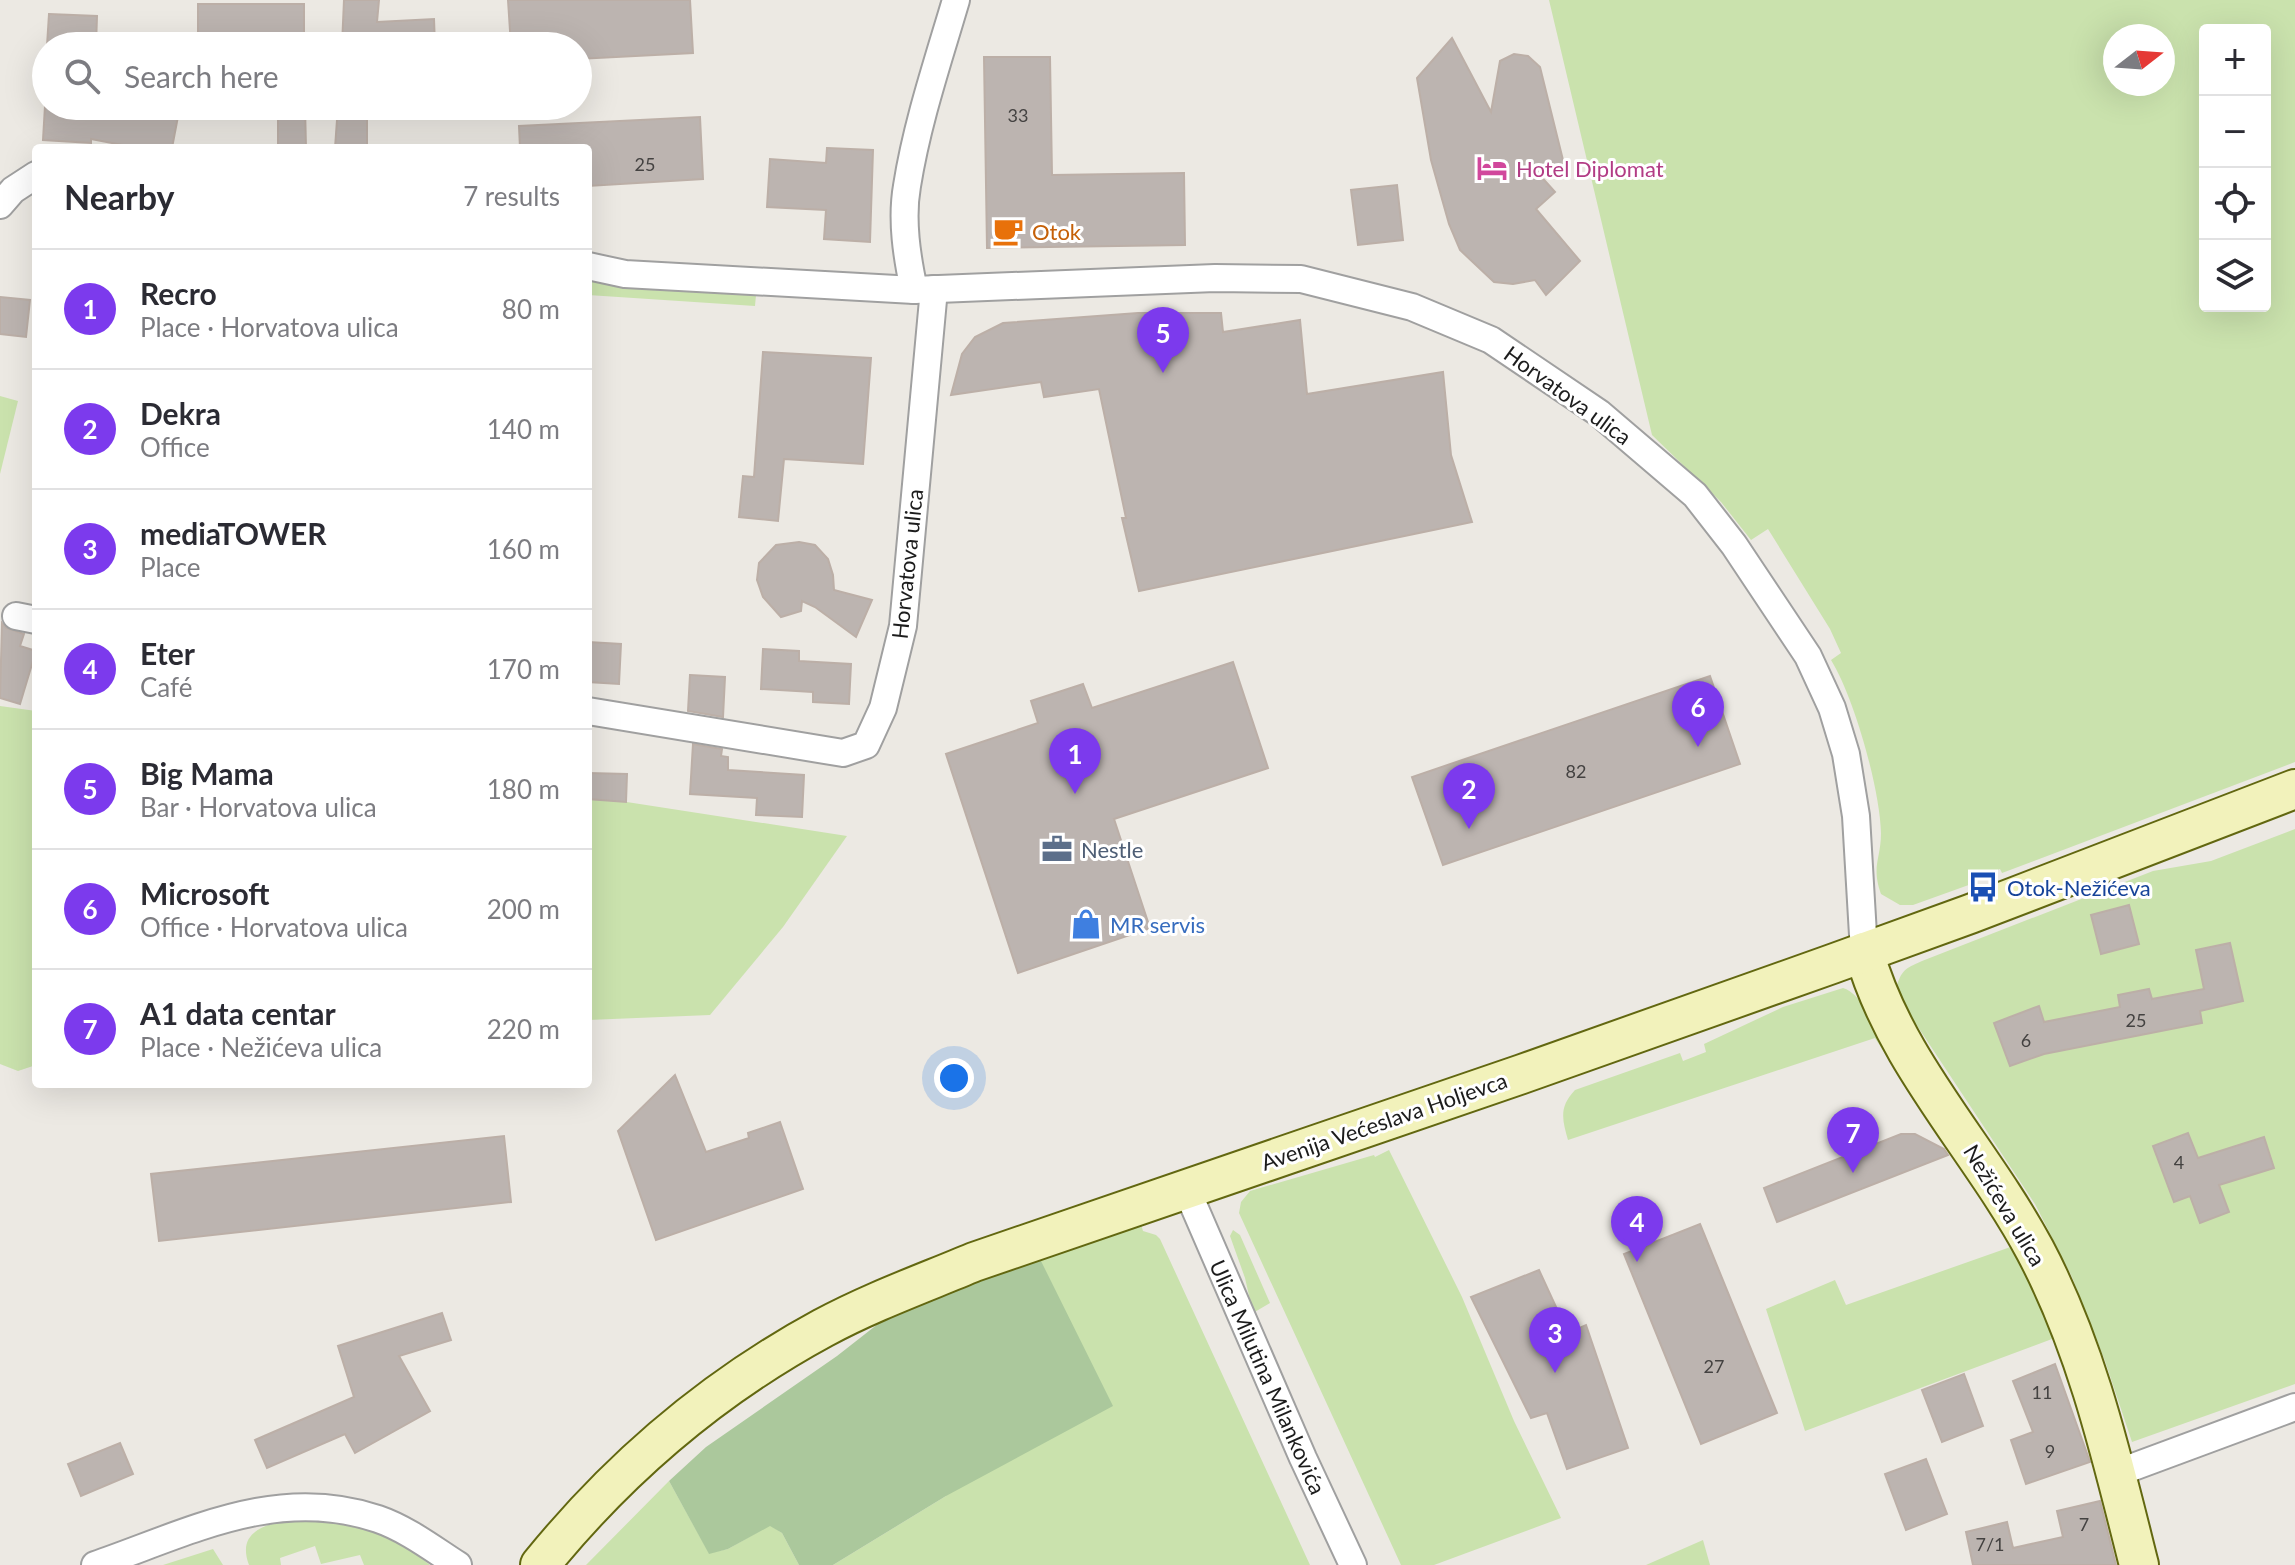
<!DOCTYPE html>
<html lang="en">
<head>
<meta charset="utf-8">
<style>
  body { margin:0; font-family:Lato,sans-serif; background:#f7f7f7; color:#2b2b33 }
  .controls { position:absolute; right:24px; top:24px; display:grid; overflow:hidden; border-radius:8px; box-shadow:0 8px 32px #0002 }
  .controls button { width:72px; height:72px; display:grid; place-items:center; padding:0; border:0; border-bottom:2px solid #e1e1e2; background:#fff; color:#2b2b33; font:40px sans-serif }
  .compass { position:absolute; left:2103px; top:24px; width:72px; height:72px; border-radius:50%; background:#fff; box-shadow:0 8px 32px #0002; rotate:73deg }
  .you { position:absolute; left:954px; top:1078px; width:28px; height:28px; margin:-20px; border:6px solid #fff; border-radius:50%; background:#1a73e8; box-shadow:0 0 0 12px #1a73e833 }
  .badge { display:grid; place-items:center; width:52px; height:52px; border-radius:50%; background:#7c3aed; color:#fff; font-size:26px; font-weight:700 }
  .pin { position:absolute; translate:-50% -66px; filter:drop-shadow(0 2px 4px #0008) }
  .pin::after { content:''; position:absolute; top:42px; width:28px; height:24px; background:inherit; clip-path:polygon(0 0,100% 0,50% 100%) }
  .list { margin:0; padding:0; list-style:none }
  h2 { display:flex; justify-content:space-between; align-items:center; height:104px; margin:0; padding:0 32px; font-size:34px }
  h2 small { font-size:26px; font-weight:400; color:#7c7c81 }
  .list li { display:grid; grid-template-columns:52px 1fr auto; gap:24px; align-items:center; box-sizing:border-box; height:120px; padding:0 32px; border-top:2px solid #e1e1e2 }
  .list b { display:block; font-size:30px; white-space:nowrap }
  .list p { margin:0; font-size:26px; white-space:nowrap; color:#7c7c81 }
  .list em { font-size:26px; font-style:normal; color:#7c7c81 }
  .icon { flex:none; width:44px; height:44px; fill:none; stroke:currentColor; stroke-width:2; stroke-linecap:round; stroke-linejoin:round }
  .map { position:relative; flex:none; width:2295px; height:1565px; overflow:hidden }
  .search { position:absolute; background:#fff; box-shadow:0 8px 32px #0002; left:32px; top:32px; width:560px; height:88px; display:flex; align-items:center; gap:20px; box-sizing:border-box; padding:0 28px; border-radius:44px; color:#7c7c81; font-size:30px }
  .panel { position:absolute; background:#fff; box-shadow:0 8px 32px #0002; left:32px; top:144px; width:560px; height:944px; border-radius:8px }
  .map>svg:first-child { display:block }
  .grass { fill:#cae2ad; fill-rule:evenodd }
  .forest { fill:#abc89c }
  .building { fill:#bcb4b0; stroke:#bcafa7; stroke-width:2 }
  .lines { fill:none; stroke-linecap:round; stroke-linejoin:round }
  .street-casing { stroke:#a0a0a0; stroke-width:30 }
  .secondary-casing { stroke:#626710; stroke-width:42 }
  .street { stroke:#fff; stroke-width:26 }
  .secondary { stroke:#f2f2bb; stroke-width:38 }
  .labels { text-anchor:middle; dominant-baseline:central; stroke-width:6; stroke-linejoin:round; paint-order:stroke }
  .number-label { font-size:18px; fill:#444241 }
  .hotel-label { font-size:22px; fill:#b23c85; stroke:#fff; text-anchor:start }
  .food-label { font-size:22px; fill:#c56008; stroke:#fff; text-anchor:start }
  .street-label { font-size:22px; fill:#1c1c1c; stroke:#fff }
  .service-label { font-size:22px; fill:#4e5e75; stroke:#fff; text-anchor:start }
  .transit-label { font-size:22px; fill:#164399; stroke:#fff; text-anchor:start }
  .shop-label { font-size:22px; fill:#366cbe; stroke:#fff; text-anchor:start }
</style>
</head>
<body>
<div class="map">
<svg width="2295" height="1565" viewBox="0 0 2295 1565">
  <rect width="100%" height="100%" fill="#ece9e3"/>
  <g class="grass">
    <path d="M1549 0H2295V762L2002 873 2000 869 1976 877 1977 882 1913 905H1900L1881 894C1871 866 1881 859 1881 833 1880 789 1854 697 1831 660L1841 653 1830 629 1768 529 1751 540 1721 502 1652 435ZM2205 30H2265V306H2205ZM2115 36H2163V84H2115Z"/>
    <polygon points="588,281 756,295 755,306 588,295"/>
    <polygon points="0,396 18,401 0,474"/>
    <polygon points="0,706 36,711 36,1065 18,1071 0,1064"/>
    <polygon points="588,796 847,836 783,927 710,1015 588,1020"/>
    <path d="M2295 829V1384L2132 1442 2105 1361 2072 1277 2035 1204 1912 1018 1896 988C1902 970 1904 969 1922 961L2153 871 2211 861Z"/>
    <path d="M1843 988C1866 994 1899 1063 1913 1085L1906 1087 1875 1038 1568 1140C1562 1119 1559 1107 1575 1090L1680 1053 1683 1061 1706 1052 1704 1044 1783 1007Z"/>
    <polygon points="1389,1150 1462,1297 1514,1421 1561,1518 1434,1565 1401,1565 1239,1213 1241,1202 1250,1191 1374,1155 1375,1157"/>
    <polygon points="1140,1221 1143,1231 1156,1235 1160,1239 1310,1565 833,1565 946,1496 1039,1257"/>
    <polygon points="1233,1230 1240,1235 1270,1303 1253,1313 1245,1278 1230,1236"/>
    <polygon points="2019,1244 2060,1336 1805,1431 1766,1309 1835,1280 1846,1305"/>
    <polygon points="669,1481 709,1553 728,1549 770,1525 782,1533 799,1565 586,1565"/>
    <path d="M292 1518C344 1520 389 1531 430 1565H364L360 1555 321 1564 315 1546 280 1558 281 1565H249C236 1530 267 1525 292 1518Z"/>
    <polygon points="1703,1540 1710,1565 1646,1565"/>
    <polygon points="213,1549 223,1565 163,1565"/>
  </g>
  <polygon class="forest" points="1039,1257 1113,1406 946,1496 833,1565 799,1565 782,1533 770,1526 728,1549 709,1554 669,1481 706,1447 837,1356 883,1320 907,1308"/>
  <g class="building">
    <polygon points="344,0 379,0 377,22 434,19 435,46 342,46"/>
    <polygon points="508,0 690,0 693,53 578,59 578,46 511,46"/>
    <rect x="198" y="4" width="106" height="42"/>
    <polygon points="49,14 97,16 96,46 47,46"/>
    <polygon points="1452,38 1491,112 1500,61 1514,54 1528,56 1540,67 1564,164 1537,172 1555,192 1536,209 1580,261 1546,295 1535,280 1513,284 1494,282 1460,250 1449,224 1431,160 1417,78"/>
    <polygon points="984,57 1050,57 1052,175 1184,173 1185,245 987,248"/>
    <polygon points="45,106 180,106 172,148 138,148 91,139 91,143 43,140"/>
    <polygon points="278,106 305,106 306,148 278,148"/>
    <polygon points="338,106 367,106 367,148 335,148"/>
    <polygon points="700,117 703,179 588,186 588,148 520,148 519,126"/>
    <polygon points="827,148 873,150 870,242 824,239 826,210 767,207 770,159 826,163"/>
    <polygon points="1397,185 1403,240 1358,245 1351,190"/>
    <polygon points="0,297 30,300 26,337 0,334"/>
    <polygon points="1138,313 1221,313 1223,332 1300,320 1307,394 1443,372 1451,455 1472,522 1139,591 1122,518 1126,518 1099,389 1044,397 1041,382 951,395 962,354 975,337 1003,323"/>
    <polygon points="763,352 871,358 863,464 784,459 778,521 739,517 743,476 754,477"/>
    <polygon points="799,542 815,545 828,559 833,575 834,590 872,600 856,637 815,607 802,601 801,611 781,617 763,597 757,580 759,563 776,545"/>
    <polygon points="2,623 6,628 24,634 20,646 36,651 20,704 0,698"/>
    <polygon points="588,642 621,644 619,684 588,682"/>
    <polygon points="763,649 799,651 799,661 851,664 849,704 813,702 813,692 761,689"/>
    <polygon points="1233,662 1268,768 1114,819 1150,928 1018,973 946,754 1038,723 1031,701 1083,684 1092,708"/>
    <polygon points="690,675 725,677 723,717 688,711"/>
    <polygon points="1710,676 1740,764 1443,865 1412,777"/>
    <polygon points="693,744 722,749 721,756 728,757 728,770 804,775 802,817 756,815 757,798 690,794"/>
    <polygon points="588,773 627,774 626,802 588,799"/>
    <polygon points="2129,905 2139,944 2101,954 2091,915"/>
    <polygon points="2230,943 2243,1001 2200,1011 2202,1023 2044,1054 2010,1066 1994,1023 2039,1006 2044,1022 2120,1007 2118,995 2149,989 2152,999 2204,989 2196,950"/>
    <polygon points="675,1075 706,1152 749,1138 748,1133 780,1122 803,1189 656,1240 618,1131"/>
    <polygon points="2188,1133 2198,1158 2264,1137 2274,1168 2219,1185 2229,1212 2200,1223 2190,1196 2174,1202 2153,1146"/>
    <polygon points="1901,1134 1915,1134 1944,1149 1948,1155 1777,1222 1764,1188"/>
    <polygon points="504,1136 511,1202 159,1241 151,1174"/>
    <polygon points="1700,1224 1777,1413 1701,1444 1624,1254"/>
    <polygon points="1539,1270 1568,1333 1586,1325 1628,1448 1567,1469 1547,1413 1531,1418 1471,1297"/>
    <polygon points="442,1313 451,1340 399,1356 430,1411 355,1453 345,1434 267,1468 255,1440 354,1397 338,1346"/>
    <polygon points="2055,1364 2090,1462 2026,1484 2011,1440 2033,1432 2013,1381"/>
    <polygon points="1964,1374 1983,1426 1942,1442 1922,1390"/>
    <polygon points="120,1443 133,1474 81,1496 68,1464"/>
    <polygon points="1926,1459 1947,1514 1906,1530 1885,1474"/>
    <polygon points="2100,1501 2116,1565 1973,1565 1966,1532 2007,1522 2013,1548 2063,1537 2057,1511"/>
  </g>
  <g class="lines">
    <g class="street-casing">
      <g id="street">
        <polyline points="0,205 13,190 36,175"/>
        <polyline points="588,266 625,274 914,290 1215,278 1301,279 1412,307 1491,340 1599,413 1695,495 1734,545 1808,656 1832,708 1846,754 1856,816 1864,952"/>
        <path d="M914 290C907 257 901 220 907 186 917 123 938 61 956 0"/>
        <polyline points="16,616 36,620"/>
        <polyline points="588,711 843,753 866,745 883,708 903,626 934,289"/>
        <polyline points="1186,1188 1303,1458 1353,1565"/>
        <polyline points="2117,1473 2295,1407"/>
        <path d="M95 1565C190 1532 277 1485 378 1519 407 1529 433 1549 458 1565"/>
      </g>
    </g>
    <g class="secondary-casing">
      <g id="secondary">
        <path d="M1864 952C1895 1063 1981 1149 2035 1250 2087 1348 2112 1458 2139 1565"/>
        <path d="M540 1565C618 1469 714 1387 823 1328 871 1302 924 1283 974 1262L1522 1074 1832 964 1970 914 2295 789"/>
      </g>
    </g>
    <use href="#street" class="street"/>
    <use href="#secondary" class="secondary"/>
  </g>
  <defs>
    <g id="hotel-bare" transform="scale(2.4)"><path d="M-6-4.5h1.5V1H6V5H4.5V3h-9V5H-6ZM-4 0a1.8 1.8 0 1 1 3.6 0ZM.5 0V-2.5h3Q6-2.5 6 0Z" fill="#d1479c" stroke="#fff" stroke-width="2.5" paint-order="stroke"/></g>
    <g id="cafe-bare" transform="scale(2.4)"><path d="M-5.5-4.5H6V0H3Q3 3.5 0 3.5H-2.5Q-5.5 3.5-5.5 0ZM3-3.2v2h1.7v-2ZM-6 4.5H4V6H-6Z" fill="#e8710a" stroke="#fff" stroke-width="2.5" paint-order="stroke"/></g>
    <g id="office-bare" transform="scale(2.4)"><path d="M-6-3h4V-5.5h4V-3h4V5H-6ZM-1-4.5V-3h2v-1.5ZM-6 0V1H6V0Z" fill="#5c6f8a" stroke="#fff" stroke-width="2.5" paint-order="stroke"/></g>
    <g id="bus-bare" transform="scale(2.4)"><path d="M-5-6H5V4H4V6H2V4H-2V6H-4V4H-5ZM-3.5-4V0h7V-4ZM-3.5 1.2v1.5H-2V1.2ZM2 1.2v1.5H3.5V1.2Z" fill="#1a4fb4" stroke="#fff" stroke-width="2.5" paint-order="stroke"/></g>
    <g id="shop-bare" transform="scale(2.4)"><path d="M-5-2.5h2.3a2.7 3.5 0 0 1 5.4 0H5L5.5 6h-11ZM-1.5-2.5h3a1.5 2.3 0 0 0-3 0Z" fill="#3f7fe0" stroke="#fff" stroke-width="2.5" paint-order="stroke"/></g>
  </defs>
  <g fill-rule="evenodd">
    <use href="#hotel-bare" x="1492" y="168"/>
    <use href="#cafe-bare" x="1008" y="231"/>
    <use href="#office-bare" x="1057" y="849"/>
    <use href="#bus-bare" x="1983" y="887"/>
    <use href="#shop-bare" x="1086" y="924"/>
  </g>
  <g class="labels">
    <g class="number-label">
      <text x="1018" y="115">33</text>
      <text x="645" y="164">25</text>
      <text x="1576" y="771">82</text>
      <text x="2136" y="1020">25</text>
      <text x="2026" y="1040">6</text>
      <text x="2179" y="1162">4</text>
      <text x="1714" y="1366">27</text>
      <text x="2042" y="1392">11</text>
      <text x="2050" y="1451">9</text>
      <text x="2084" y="1524">7</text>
      <text x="1990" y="1544">7/1</text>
    </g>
    <g class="hotel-label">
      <text x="1516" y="168">Hotel Diplomat</text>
    </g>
    <g class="food-label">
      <text x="1032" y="231">Otok</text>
    </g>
    <g class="street-label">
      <text transform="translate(1568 395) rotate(36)">Horvatova ulica</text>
      <text transform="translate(907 564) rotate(-84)">Horvatova ulica</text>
      <text transform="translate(1384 1121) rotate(-19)">Avenija Većeslava Holjevca</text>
      <text transform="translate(2005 1205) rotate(59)">Nežićeva ulica</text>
      <text transform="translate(1268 1377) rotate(66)">Ulica Milutina Milankovića</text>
    </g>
    <g class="service-label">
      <text x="1081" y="849">Nestle</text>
    </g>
    <g class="transit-label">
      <text x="2007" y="887">Otok-Nežićeva</text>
    </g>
    <g class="shop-label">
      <text x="1110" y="924">MR servis</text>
    </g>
  </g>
</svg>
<div class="controls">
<button>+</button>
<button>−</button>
<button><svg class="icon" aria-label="locate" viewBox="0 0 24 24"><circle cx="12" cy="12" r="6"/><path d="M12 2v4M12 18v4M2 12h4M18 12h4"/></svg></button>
<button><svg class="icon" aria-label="layers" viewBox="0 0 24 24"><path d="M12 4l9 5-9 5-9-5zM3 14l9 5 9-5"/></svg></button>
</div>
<svg class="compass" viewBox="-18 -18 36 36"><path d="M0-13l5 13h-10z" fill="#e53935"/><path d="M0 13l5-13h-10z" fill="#7c7c81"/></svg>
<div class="you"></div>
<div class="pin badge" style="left:1075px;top:794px">1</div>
<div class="pin badge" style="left:1469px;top:829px">2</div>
<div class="pin badge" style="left:1555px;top:1373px">3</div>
<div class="pin badge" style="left:1637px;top:1262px">4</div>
<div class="pin badge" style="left:1163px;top:373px">5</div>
<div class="pin badge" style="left:1698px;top:747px">6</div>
<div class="pin badge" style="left:1853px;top:1173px">7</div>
<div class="search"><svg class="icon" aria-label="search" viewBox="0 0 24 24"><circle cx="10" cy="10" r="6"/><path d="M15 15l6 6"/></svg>Search here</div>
<section class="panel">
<h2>Nearby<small>7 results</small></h2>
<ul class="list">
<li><span class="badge">1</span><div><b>Recro</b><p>Place · Horvatova ulica</p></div><em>80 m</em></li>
<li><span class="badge">2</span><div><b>Dekra</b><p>Office</p></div><em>140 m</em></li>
<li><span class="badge">3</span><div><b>mediaTOWER</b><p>Place</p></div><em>160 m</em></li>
<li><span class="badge">4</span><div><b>Eter</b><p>Café</p></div><em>170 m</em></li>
<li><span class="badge">5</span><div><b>Big Mama</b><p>Bar · Horvatova ulica</p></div><em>180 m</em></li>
<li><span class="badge">6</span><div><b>Microsoft</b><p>Office · Horvatova ulica</p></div><em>200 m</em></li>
<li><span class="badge">7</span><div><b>A1 data centar</b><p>Place · Nežićeva ulica</p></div><em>220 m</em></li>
</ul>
</section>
</div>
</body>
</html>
